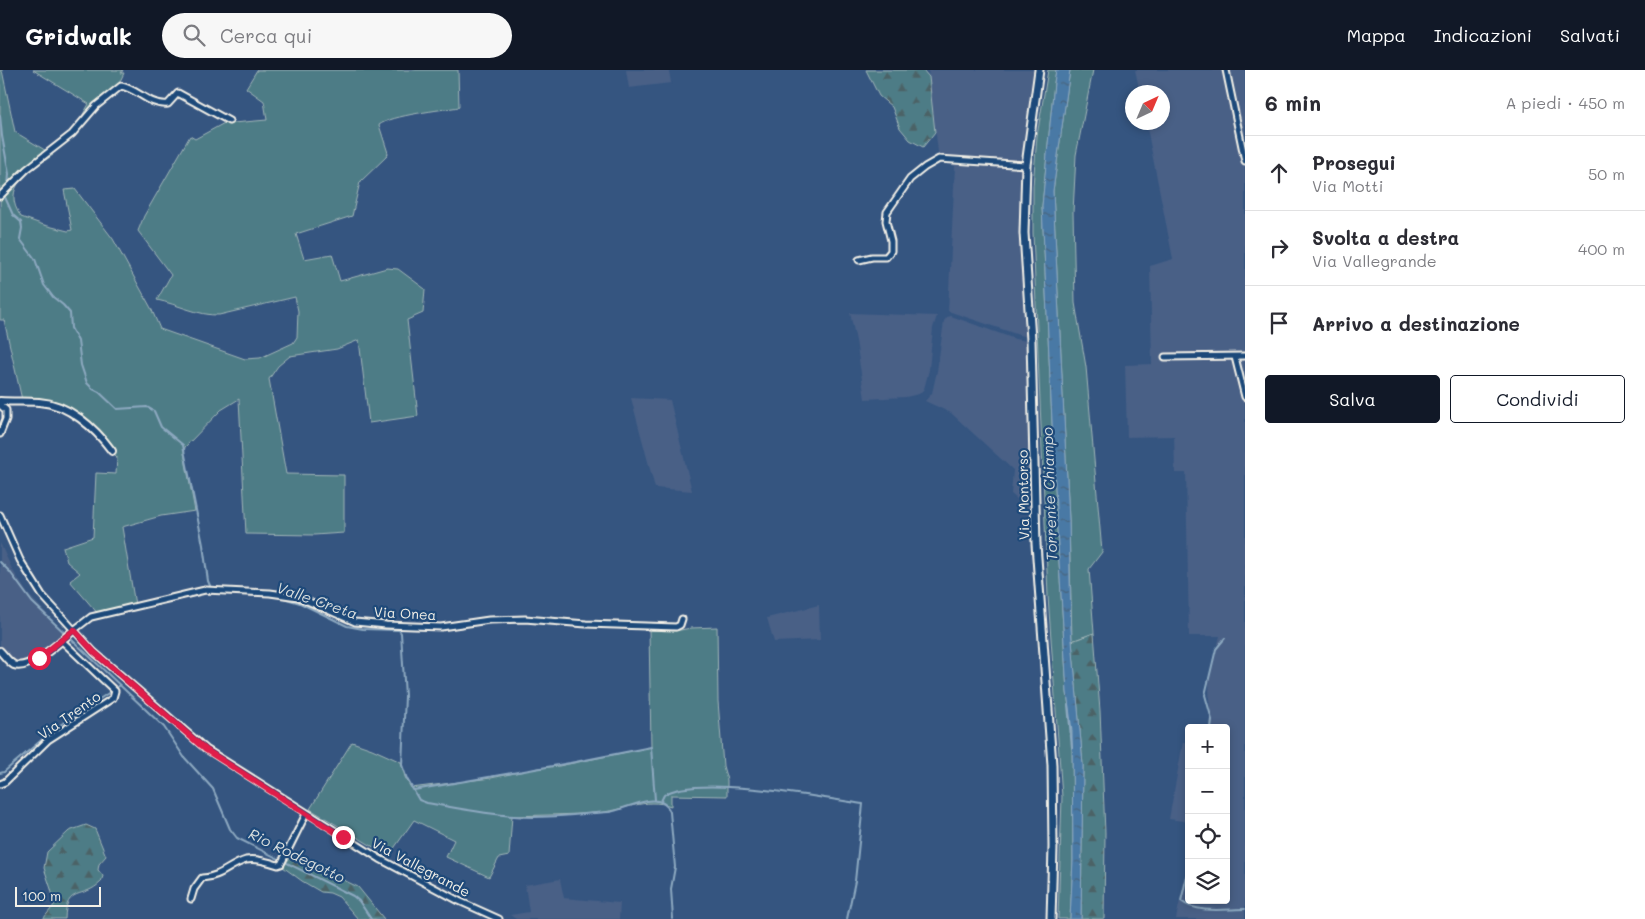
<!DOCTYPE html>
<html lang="it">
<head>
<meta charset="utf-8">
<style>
  body { margin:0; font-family:Mali,sans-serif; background:#f7f7f7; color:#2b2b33 }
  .controls { position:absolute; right:15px; bottom:15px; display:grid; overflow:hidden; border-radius:5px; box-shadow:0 2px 8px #0003 }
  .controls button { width:45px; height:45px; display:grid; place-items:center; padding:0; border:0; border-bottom:1px solid #e1e1e2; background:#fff; color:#2b2b33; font:25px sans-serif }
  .compass { position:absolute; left:1125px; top:15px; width:45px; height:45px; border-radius:50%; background:#fff; box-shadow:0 2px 8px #0003; rotate:44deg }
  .scale { position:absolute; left:15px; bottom:12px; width:86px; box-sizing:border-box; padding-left:5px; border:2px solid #f4f1e8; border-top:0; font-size:14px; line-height:18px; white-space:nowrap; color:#f4f1e8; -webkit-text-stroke:4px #1f4a7a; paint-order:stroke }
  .stop { position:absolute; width:15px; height:15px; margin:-11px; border:4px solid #e11d48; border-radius:50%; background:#fff }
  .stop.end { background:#e11d48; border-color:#fff; box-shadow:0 1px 5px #0008 }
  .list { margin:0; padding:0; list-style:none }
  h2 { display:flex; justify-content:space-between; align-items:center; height:65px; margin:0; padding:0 20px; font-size:21px }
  h2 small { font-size:16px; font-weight:400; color:#7c7c81 }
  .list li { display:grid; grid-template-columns:32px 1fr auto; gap:15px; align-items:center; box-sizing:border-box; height:75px; padding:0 20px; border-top:1px solid #e1e1e2 }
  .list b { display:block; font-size:19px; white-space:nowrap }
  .list p { margin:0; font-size:16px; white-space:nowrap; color:#7c7c81 }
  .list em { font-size:16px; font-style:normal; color:#7c7c81 }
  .actions { display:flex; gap:10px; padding:15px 20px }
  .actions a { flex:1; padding:11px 0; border:1px solid #111827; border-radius:5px; text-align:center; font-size:18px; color:#111827 }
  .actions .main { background:#111827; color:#fff }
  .icon { flex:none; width:28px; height:28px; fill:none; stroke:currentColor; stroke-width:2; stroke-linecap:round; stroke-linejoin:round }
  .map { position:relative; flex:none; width:1245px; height:849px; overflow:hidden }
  header { display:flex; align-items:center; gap:30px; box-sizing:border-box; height:70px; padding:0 25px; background:#111827; color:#fff }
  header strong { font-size:24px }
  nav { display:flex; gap:28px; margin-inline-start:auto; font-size:18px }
  .search { width:350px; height:45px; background:#f7f7f7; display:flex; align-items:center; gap:12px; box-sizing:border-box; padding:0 18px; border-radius:28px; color:#7c7c81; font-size:19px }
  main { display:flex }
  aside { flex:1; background:#fff }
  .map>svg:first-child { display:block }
  .built { fill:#486086 }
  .green { fill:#4e7c86; stroke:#a1b6b7 }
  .forest { fill:url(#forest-firs); stroke:#a1b6b7 }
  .water { fill:url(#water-ripples); stroke:#8da9c0 }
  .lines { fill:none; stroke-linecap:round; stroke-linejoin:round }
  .stream { stroke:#8da9c0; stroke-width:2 }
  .minor-casing { stroke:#f4f1e8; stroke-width:9 }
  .tertiary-casing { stroke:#f4f1e8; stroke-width:10 }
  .secondary-casing { stroke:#f4f1e8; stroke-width:11 }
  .minor { stroke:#1f4a7a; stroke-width:5 }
  .tertiary { stroke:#1f4a7a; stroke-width:6 }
  .secondary { stroke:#1f4a7a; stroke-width:7 }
  .route { stroke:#e11d48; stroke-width:6 }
  .labels { text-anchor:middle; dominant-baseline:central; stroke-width:4.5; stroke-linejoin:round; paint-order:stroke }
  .street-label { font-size:14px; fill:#f4f1e8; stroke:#1f4a7a }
  .water-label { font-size:15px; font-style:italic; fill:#dadfde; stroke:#1f4a7a }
</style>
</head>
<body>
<header>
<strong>Gridwalk</strong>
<div class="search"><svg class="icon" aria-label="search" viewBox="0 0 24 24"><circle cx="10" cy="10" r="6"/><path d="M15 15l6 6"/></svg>Cerca qui</div>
<nav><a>Mappa</a><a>Indicazioni</a><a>Salvati</a></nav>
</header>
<main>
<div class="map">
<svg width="1245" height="849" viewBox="0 0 1245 849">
  <defs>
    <pattern id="forest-firs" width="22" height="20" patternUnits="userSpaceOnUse" patternTransform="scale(1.25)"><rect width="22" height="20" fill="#4e7c86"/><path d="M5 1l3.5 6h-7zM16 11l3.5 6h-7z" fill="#4c6266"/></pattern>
    <pattern id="water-ripples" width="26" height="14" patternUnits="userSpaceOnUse" patternTransform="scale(1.25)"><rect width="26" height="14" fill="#4979a5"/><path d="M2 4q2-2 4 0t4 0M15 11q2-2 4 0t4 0" fill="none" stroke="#49637a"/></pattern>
  </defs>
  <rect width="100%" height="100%" fill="#355580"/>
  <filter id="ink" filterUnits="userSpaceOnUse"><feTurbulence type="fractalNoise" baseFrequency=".02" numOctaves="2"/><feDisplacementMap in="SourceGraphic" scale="10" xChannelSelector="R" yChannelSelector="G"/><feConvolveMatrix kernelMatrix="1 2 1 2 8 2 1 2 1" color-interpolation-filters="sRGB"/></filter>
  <g filter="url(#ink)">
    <g class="built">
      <polygon points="626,0 669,0 671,13 629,18"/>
      <polygon points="928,0 1037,0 1026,62 1024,87 1028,267 1019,265 948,241 955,96 939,90"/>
      <polygon points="1135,0 1245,0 1245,849 1176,849 1189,787 1189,830 1226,830 1226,658 1210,658 1209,609 1220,566 1189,566 1186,403 1175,403 1174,366 1127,367 1125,295 1152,294 1150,196 1173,189 1146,53 1162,52 1162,22 1140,22"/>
      <polygon points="850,243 937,246 933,258 929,300 924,319 919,324 906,327 865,329 856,271"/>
      <polygon points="951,246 1015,269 1027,271 1034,418 1033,442 1011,424 1013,400 951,343 925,331 932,323 937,301 944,251 947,247"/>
      <polygon points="631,328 670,330 692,421 655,418"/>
      <polygon points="0,473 12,499 28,524 67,565 56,577 20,596 0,581"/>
      <polygon points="819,535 820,570 774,572 767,548"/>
      <polygon points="1183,672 1189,673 1189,752 1169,749"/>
      <polygon points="560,809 564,828 620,833 619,849 516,849 510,845 529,842 525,815"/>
    </g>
    <g class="green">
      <path d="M0 0H2L15 62 53 85C30 101 0 116 21 147L44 155 68 161 72 160 64 120 75 119 113 169 151 238 160 259 245 289 260 288 293 273 297 267 298 241 295 227 219 245C199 246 177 234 157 230L171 205 138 161 144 146 190 66 195 69 228 51 233 53 267 50 264 31 246 18 257 0H458L459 37C441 40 392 45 379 55L388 83 387 86 360 112 352 146 296 164 304 189 332 184 340 211 387 198 398 199 425 219 423 243 407 250 418 346 369 353 359 270 337 279 290 286 278 296 269 309 286 404 344 405V463L314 465 246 464 239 329 221 340 185 377 184 383 195 441 161 446 122 457 135 535 99 545 70 511 80 503 67 492 63 477 93 467 96 403 116 404 117 387 86 355 55 336 22 330 4 250H0Z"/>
      <polygon points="33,0 123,0 121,3 124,3 113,26 87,50 82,46 89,34"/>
      <polygon points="1048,0 1056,0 1054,13 1042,136 1057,459 1067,622 1072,661 1073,790 1070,849 1058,849 1062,727 1048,526 1033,162 1033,116 1037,66"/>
      <polygon points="1070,0 1093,0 1076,85 1073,142 1075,233 1086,297 1102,482 1089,499 1094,563 1072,571 1069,450 1053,121"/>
      <path d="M717 557 718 631 723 696 727 710V726L671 725V736C645 727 622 741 596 743 568 745 540 745 512 746L509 786 499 788 489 807 446 787 454 770 414 750 390 784 387 785 310 739 352 672 372 679 401 692 405 707 411 718 491 708 539 698 559 696 651 677 649 560 675 561 691 558Z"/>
    </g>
    <g class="forest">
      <polygon points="866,0 923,0 929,7 935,62 923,77 910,70 900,58 892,37 879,26"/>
      <polygon points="1094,563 1100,641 1105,763 1104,849 1081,849 1083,695 1072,571"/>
      <path d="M86 755 95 759 106 786 99 794 98 800 103 806 101 812C83 830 66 815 65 849H43L55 834 51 819 44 798 47 782 69 761Z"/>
      <polygon points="292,785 358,817 384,849 358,849 339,827 330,823 321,822 302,811 283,797"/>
    </g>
    <polygon class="water" points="1056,0 1070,0 1053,121 1069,450 1071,559 1083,695 1081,849 1070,849 1073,790 1072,661 1067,622 1057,459 1042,136 1054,13"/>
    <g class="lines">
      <g class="stream">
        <polyline points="0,45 2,66 9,104 8,117"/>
        <polyline points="4,125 13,145 21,152 22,158 20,169 35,189 44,215 53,227 63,235 70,243 71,258 78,271 81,295 87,313 93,319 99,322 117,339 147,337 154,341 161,357 183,375 203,475 208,511 211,518"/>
        <polyline points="0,492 10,502 32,532 164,657 184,687 213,719 230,759 237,768 353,826 359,831 371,849"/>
        <path d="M280 527 300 533 347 556 363 559 399 560 401 563 405 626 402 695 407 709 419 730 427 733C456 738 485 744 514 746 545 749 578 744 609 742 626 740 661 717 670 742L675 797 671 819 673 849"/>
        <polyline points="1068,635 1072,678"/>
        <polyline points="1211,658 1212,650 1205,625 1216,579 1225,568"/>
        <polyline points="0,703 4,702 13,694 57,657 119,616"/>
        <polyline points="414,720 570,693 651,677 655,730"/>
        <path d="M661 731 664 725C694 704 824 728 863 734L855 811 847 849"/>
        <path d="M1189 798 1181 831C1197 844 1226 839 1245 839"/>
      </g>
      <g class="minor-casing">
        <g id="minor">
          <polyline points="1226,0 1245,91"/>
          <path d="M0 126 27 99 72 64 96 36 121 16C138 19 149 36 168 34L178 23 229 51"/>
          <polyline points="859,190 872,187 886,187 891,181 891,171 886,151 887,142 910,109 925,97 939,89 1026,95"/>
          <polyline points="1165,287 1245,286"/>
          <polyline points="1235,287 1245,327"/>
          <polyline points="0,335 6,340 6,349 0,364"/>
          <polyline points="0,445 20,490 42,525 94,582 206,679 380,789 459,831 499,849"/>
          <polyline points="74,560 91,547 205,520 270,523 298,527 355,552 386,555 441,557 489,550 525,549 586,554 676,557 680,555 682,549"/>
          <polyline points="0,714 5,712 48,670 113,628 115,621 61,570"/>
          <path d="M191 829 194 819 202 808C221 807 229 795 246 790 256 788 269 792 278 795L281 794 306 744"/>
        </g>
      </g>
      <g class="tertiary-casing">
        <g id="tertiary">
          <path d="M0 331C13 332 27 331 39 332 69 334 95 358 112 381"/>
          <path d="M0 581C4 585 8 592 14 595 30 601 62 570 74 560"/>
        </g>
      </g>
      <g class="secondary-casing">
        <polyline id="secondary" points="1039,0 1026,95 1024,163 1031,270 1036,474 1052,695 1053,777 1051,849"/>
      </g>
      <use href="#minor" class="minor"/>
      <use href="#tertiary" class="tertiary"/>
      <use href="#secondary" class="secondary"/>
    </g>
  </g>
  <g class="lines" filter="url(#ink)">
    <polyline class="route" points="39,588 74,560 94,582 206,680 343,767"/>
  </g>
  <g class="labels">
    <g class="street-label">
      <text transform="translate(1023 425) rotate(-91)">Via Montorso</text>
      <text transform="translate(405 543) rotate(3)">Via Onea</text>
      <text transform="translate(69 645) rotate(-35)">Via Trento</text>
      <text transform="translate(421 797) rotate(28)">Via Vallegrande</text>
    </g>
    <g class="water-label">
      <text transform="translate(1049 424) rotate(-92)">Torrente Chiampo</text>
      <text transform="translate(317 530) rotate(19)">Valle Creta</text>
      <text transform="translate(297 785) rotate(26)">Rio Rodegotto</text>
    </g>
  </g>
</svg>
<div class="controls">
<button>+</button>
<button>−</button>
<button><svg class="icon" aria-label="locate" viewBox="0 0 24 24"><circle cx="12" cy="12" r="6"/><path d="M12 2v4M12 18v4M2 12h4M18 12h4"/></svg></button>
<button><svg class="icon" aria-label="layers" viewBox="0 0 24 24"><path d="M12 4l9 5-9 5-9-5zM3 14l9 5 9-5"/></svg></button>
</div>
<svg class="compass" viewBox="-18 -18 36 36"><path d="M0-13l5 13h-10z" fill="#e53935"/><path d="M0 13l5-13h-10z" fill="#7c7c81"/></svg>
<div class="scale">100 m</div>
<div class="stop" style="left:39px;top:588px"></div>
<div class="stop end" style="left:343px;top:767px"></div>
</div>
<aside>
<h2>6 min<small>A piedi · 450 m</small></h2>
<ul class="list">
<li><svg class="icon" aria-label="ahead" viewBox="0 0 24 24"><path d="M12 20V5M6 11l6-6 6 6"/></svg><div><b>Prosegui</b><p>Via Motti</p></div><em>50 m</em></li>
<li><svg class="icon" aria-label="right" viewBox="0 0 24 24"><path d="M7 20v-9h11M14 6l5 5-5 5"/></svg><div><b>Svolta a destra</b><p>Via Vallegrande</p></div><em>400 m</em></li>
<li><svg class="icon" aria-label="arrive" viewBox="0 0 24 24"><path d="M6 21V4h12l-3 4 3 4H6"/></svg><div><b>Arrivo a destinazione</b></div></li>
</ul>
<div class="actions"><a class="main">Salva</a><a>Condividi</a></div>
</aside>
</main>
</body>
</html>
